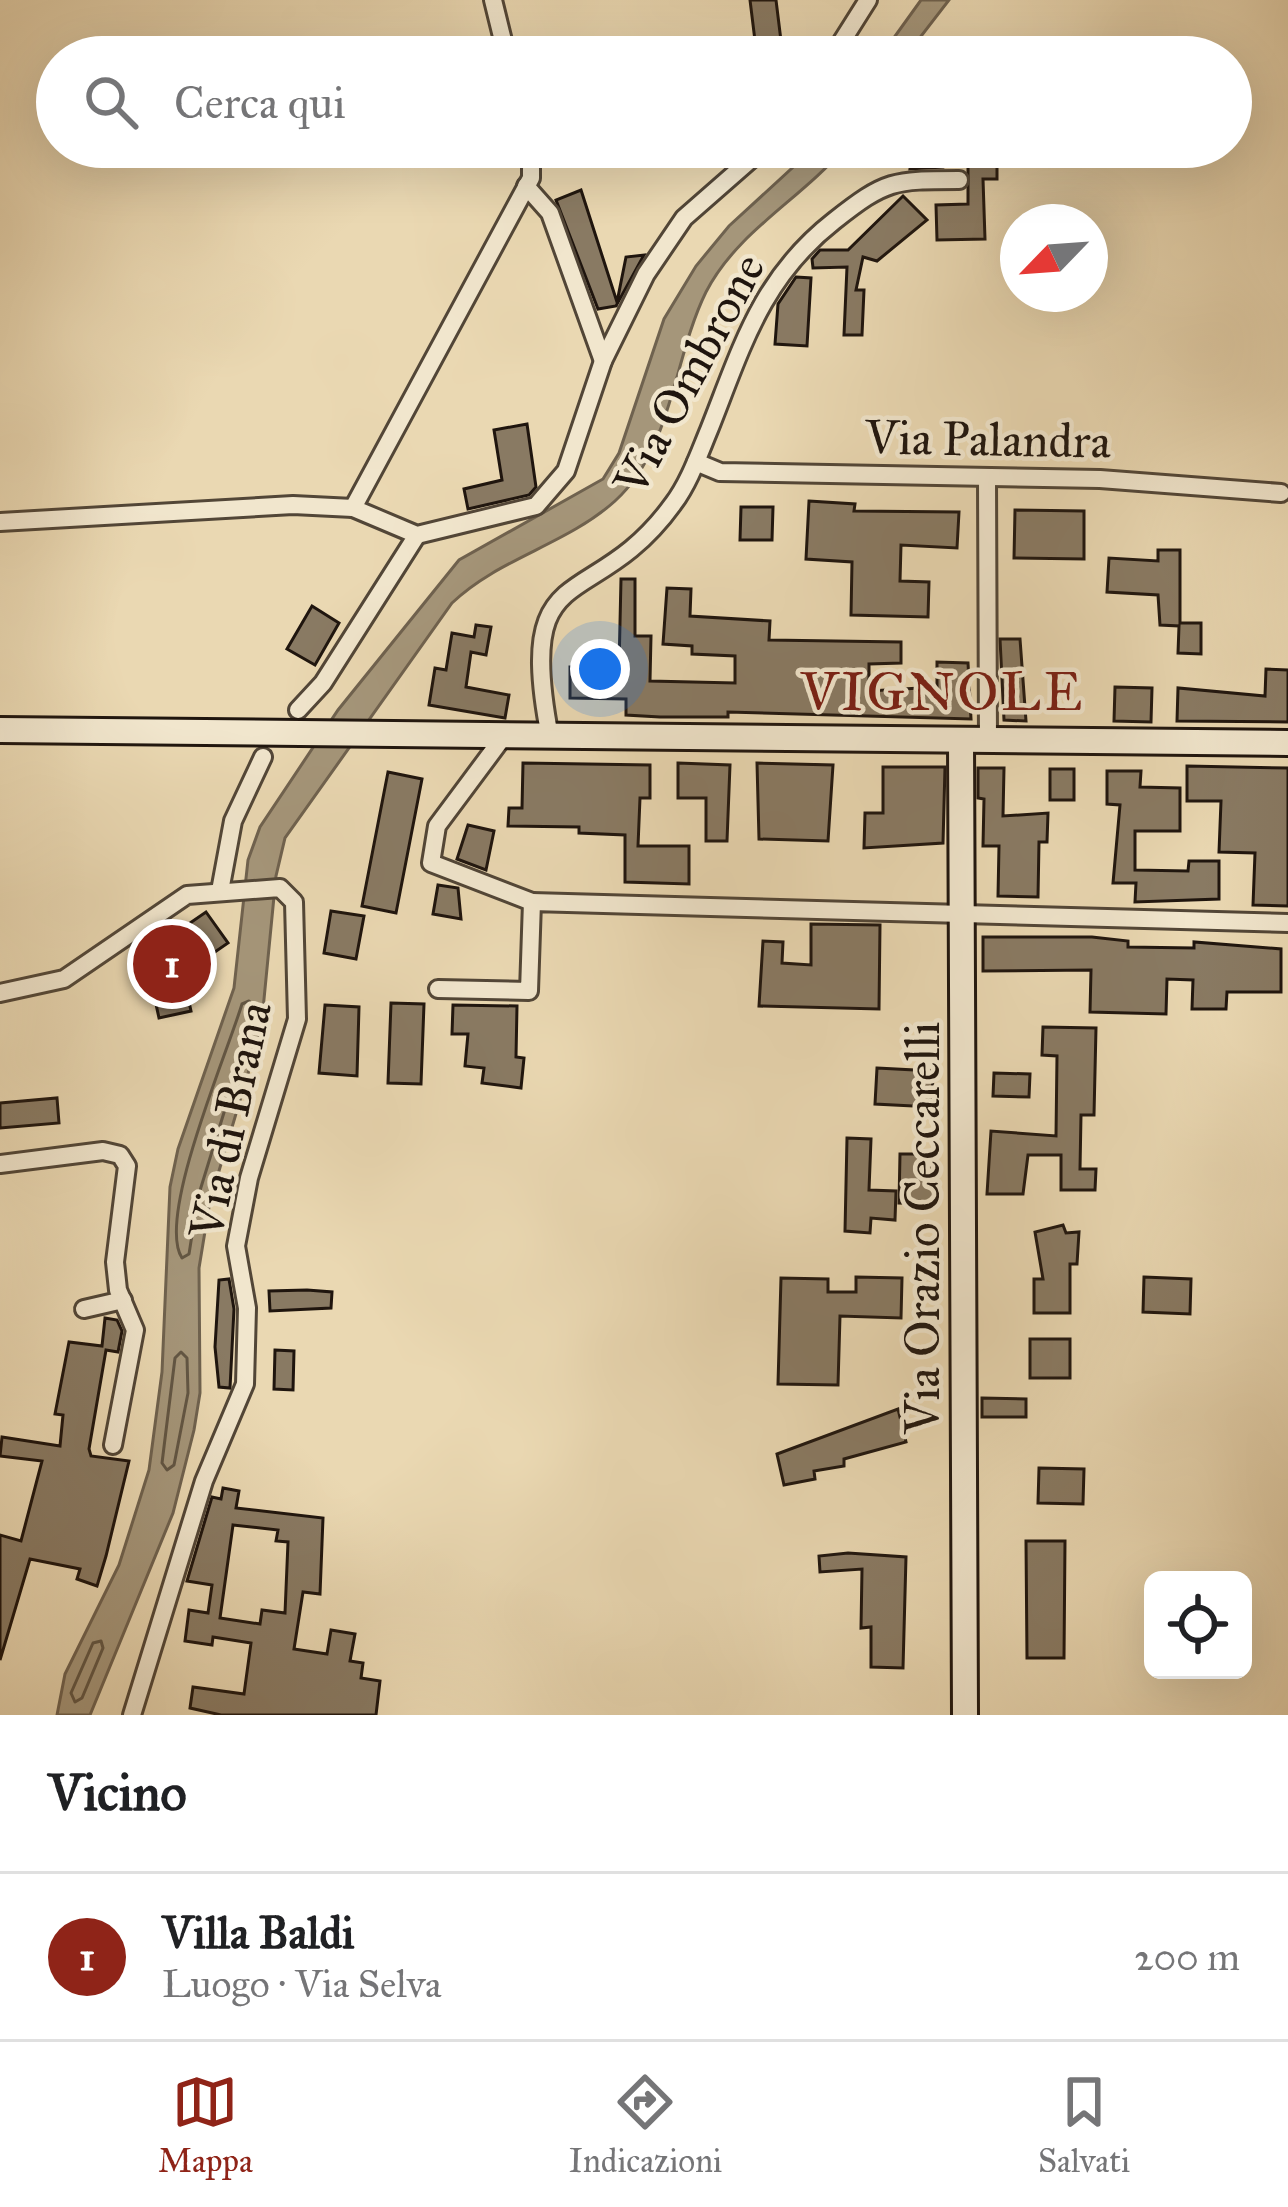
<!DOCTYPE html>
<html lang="it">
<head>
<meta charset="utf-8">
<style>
  body { margin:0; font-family:"IM FELL Great Primer",serif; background:#f6f6f6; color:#202124 }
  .controls { position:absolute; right:36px; bottom:36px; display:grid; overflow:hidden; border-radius:18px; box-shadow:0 12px 48px #0002 }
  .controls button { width:108px; height:108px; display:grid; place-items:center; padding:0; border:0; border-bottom:3px solid #e0e0e0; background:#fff; color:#202124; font:60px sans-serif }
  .compass { position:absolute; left:1000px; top:204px; width:108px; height:108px; border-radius:50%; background:#fff; box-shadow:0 12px 48px #0002; rotate:245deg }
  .you { position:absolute; left:600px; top:669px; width:42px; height:42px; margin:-30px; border:9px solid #fff; border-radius:50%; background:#1a73e8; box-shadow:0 0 0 18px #1a73e833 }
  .badge { display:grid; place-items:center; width:78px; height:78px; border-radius:50%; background:#8f2418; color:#fff; font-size:39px; font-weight:700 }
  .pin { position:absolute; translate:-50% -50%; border:6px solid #fff; box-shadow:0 3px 12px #0006 }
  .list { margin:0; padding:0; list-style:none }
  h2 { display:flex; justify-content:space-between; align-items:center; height:156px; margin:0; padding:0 48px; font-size:51px }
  h2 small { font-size:39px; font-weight:400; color:#757577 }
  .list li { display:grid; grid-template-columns:78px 1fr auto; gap:36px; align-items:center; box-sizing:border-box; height:168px; padding:0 48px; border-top:3px solid #e0e0e0 }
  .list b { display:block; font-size:45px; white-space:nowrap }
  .list p { margin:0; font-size:39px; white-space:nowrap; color:#757577 }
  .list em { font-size:39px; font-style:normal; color:#757577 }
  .icon { flex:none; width:66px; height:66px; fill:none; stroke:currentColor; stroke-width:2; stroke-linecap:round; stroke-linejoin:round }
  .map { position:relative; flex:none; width:1288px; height:1715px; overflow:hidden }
  .search { position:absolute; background:#fff; box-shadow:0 12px 48px #0002; left:36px; right:36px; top:36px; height:132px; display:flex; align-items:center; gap:30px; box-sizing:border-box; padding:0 42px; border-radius:66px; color:#757577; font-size:45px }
  .sheet { height:324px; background:#fff }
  nav { display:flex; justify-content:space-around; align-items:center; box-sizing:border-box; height:168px; border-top:3px solid #e0e0e0; background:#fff; font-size:33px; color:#757577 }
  nav a { display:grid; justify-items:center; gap:6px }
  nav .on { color:#8f2418 }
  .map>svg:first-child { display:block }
  .water { fill:#a5967a; stroke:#6f624f; stroke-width:3 }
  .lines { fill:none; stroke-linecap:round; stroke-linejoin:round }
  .shore { stroke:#625644; stroke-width:3 }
  .building { fill:#897a63; stroke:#1f150e; stroke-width:3; fill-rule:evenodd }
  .street-casing { stroke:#524637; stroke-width:22 }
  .secondary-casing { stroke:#1f150e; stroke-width:30 }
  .street { stroke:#f1e6cd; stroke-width:16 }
  .secondary { stroke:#f1e6cd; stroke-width:24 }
  .labels { text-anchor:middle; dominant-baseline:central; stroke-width:9; stroke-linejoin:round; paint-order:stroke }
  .street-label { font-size:48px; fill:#1f150e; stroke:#f1e6cd }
  .quarter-label { font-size:54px; letter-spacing:3px; fill:#7a1f14; stroke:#f1e6cd }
</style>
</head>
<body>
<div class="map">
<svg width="1288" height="1715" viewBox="0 0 1288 1715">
  <rect width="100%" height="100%" fill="#ead8b2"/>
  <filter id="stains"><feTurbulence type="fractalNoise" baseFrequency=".00167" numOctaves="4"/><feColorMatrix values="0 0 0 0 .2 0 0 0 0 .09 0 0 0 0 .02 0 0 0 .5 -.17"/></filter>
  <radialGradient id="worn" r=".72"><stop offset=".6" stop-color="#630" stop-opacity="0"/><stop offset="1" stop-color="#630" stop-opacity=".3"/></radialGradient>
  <g class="water">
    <polygon points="921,0 949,0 905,57 880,57"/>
    <path d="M815 147H845C802 199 738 230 706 292 673 359 673 448 615 501 566 545 499 558 452 603L285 838 276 876 261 1030 210 1201 199 1268 200 1393 194 1430 173 1513 90 1715H57L65 1674 119 1565 149 1470 162 1372 170 1187 178 1149 234 988 248 860 260 827 338 710 459 560 603 479 619 453 664 319 696 266 729 226Z"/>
  </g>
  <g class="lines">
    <g class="shore">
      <path d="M249 1001 253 1006 250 1028 198 1197 189 1254 182 1258C156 1218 227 1054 242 1004Z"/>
      <polygon points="181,1352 187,1358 188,1393 174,1465 167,1470 162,1463 175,1358"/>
      <polygon points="101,1641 103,1648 82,1698 75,1702 71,1693 93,1643"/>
    </g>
  </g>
  <g class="building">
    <polygon points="750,0 776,0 783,57 757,57"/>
    <polygon points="900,147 945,147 943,167 910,169 911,162 898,161"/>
    <polygon points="968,158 997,158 997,179 983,179 985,239 937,240 936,205 968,204"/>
    <polygon points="581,190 617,302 626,257 644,255 616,306 598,309 556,200"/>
    <polygon points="903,196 927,220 877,261 863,257 856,290 864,290 862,335 844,335 847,267 813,268 812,259 820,250 848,250"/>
    <polygon points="796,277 811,278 807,346 775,344 778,304"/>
    <polygon points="527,424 536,487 529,495 468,509 464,489 502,480 494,430"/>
    <polygon points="809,501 855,504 854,511 959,512 957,548 901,545 900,581 929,582 928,617 851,615 852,562 806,559"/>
    <polygon points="741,507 773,507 772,540 740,540"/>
    <polygon points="1015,510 1084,511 1084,559 1014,558"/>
    <polygon points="1158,550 1180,550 1180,623 1201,623 1201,654 1178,653 1179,626 1160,625 1158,595 1107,592 1109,558 1158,561"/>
    <polygon points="621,579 635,579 635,636 651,636 650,681 735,683 735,656 692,654 692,646 663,644 667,588 691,589 690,616 770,621 769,640 901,642 901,663 869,664 869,691 937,687 937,662 968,663 971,719 728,712 728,717 660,717 626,715 626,699 570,698 570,667 619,667"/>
    <polygon points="312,606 339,623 315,665 287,649"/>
    <polygon points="476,625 491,627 486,655 471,652 466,687 509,695 505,718 429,705 435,668 446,670 452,633 474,637"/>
    <polygon points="1000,639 1020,639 1026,721 1004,720"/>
    <polygon points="1266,669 1288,670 1288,722 1177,721 1178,688 1265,696"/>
    <polygon points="1115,687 1152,688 1151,722 1114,721"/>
    <polygon points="523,763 650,765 650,798 640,798 638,846 689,846 689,884 625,882 625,835 579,833 579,827 508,826 509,808 522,808"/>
    <polygon points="678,763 730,765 727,841 706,841 706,798 678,798"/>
    <polygon points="757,763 833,765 828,841 759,839"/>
    <polygon points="1187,766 1288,768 1288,906 1253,905 1255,853 1219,852 1221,801 1187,801"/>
    <polygon points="883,767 945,767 943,843 864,848 865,813 883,813"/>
    <polygon points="978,768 1004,768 1003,816 1048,813 1047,842 1039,842 1038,897 998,896 999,846 983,846 984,799 978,798"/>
    <rect x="1050" y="769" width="24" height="31"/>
    <polygon points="1107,771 1141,771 1140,787 1180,788 1180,831 1135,831 1135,870 1188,871 1189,861 1219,861 1219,899 1135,902 1136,883 1113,883 1120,805 1107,804"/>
    <polygon points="388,772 422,779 396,913 362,906"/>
    <polygon points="468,825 494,831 486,870 457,859"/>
    <polygon points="438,885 458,888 461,919 433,914"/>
    <polygon points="331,911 364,916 356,959 324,953"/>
    <polygon points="206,912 228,943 183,974 191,1011 159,1018 145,954"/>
    <polygon points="811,924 880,925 879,1009 759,1006 763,941 783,942 782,963 811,965"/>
    <polygon points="983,937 1092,937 1128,941 1128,947 1194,948 1194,942 1281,949 1281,992 1227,992 1226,1009 1192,1009 1193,980 1167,979 1166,1014 1090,1012 1091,970 983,971"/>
    <polygon points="391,1003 424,1004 421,1084 388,1083"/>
    <polygon points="325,1005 359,1007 357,1076 319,1073"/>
    <polygon points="453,1005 517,1006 516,1057 524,1058 521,1088 482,1083 484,1068 465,1066 468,1034 452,1034"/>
    <polygon points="1043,1027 1096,1028 1094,1115 1081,1115 1080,1169 1096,1169 1095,1190 1061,1190 1061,1155 1028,1155 1023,1194 987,1194 991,1131 1056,1136 1057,1056 1042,1055"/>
    <polygon points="877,1068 933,1071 932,1107 875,1104"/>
    <polygon points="994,1073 1030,1074 1029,1097 993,1096"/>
    <polygon points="57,1098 59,1123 0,1128 0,1103"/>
    <polygon points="847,1138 871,1139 869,1190 896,1191 895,1220 871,1218 870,1233 845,1231"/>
    <polygon points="900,1154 936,1154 936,1204 899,1203"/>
    <polygon points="1063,1225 1066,1233 1079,1232 1077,1264 1070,1264 1070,1313 1034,1313 1034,1279 1043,1279 1035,1232"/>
    <polygon points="856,1277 902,1278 901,1318 840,1316 838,1385 778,1384 781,1278 828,1279 828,1292 856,1292"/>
    <polygon points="1144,1277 1191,1279 1190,1314 1143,1312"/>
    <polygon points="229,1279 234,1309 230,1388 219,1387 215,1347 219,1280"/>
    <polygon points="307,1290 332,1292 331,1308 270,1311 269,1291"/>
    <polygon points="105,1318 117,1320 122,1331 118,1352 106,1350 89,1449 91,1456 129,1461 106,1556 97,1586 77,1579 80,1569 30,1559 0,1660 0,1535 21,1541 42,1461 0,1456 2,1437 60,1446 63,1415 55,1414 69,1342 102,1346"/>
    <rect x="1030" y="1339" width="40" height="39"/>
    <polygon points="275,1350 294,1351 293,1390 274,1389"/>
    <polygon points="982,1398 1026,1399 1026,1417 982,1417"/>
    <polygon points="898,1409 906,1442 844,1459 844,1466 814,1471 815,1479 784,1485 777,1454"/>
    <polygon points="1039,1468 1084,1469 1083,1504 1038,1503"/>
    <path d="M223 1488 239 1491 236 1508 323 1518 320 1594 303 1592 294 1649 327 1654 331 1630 355 1634 350 1661 363 1663 361 1678 380 1681 376 1715H221L190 1708 193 1687 244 1694 251 1643 213 1637 212 1645 185 1641 189 1610 208 1613 212 1585 187 1581 212 1497 221 1499ZM233 1525 278 1530 276 1541 288 1542 285 1613 262 1610 260 1624 220 1618Z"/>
    <polygon points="1026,1541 1065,1541 1064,1658 1027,1658"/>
    <polygon points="848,1553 906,1557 903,1668 871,1667 871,1627 861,1628 862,1569 820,1572 819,1556"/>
  </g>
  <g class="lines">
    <g class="street-casing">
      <g id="street">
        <polyline points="493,0 507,57"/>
        <polyline points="832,57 868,0"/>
        <polyline points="526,186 550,213 603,361"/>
        <polyline points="696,462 720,472 1100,479 1281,493"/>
        <polyline points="987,478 988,741"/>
        <polyline points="353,508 531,178 531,147"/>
        <polyline points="0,522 293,505 353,508 417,535 536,506 566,471 603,361 646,274 684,218 765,147"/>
        <polyline points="298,710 323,683 417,535"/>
        <polyline points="504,736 437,826 431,863 532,902"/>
        <path d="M550 737C514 551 592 616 673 504 689 483 699 454 709 430 742 347 761 278 834 221 886 180 893 180 959 180"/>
        <polyline points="220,891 233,821 263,757"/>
        <polyline points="438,989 529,991 532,902 1288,923"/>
        <polyline points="0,993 64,979 187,895 280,888 294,902 297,1019 249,1178 236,1246 247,1308 245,1384 204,1481 132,1715"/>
        <polyline points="0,1164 103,1151 120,1155 127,1166 115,1262 118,1290 135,1330 113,1445"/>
        <polyline points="84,1309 123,1300"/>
      </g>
    </g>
    <g class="secondary-casing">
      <g id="secondary">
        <polyline points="0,730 1288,743"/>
        <polyline points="961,741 965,1715"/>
      </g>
    </g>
    <use href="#street" class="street"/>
    <use href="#secondary" class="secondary"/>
  </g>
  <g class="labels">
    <g class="street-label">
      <text transform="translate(689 374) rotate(-62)">Via Ombrone</text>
      <text transform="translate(988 439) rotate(1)">Via Palandra</text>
      <text transform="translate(230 1120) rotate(-78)">Via di Brana</text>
      <text transform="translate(922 1228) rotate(-90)">Via Orazio Ceccarelli</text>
    </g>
    <g class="quarter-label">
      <text x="943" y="692">VIGNOLE</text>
    </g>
  </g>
  <rect width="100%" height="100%" filter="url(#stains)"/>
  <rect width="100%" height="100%" fill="url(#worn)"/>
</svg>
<div class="controls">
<button><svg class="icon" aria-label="locate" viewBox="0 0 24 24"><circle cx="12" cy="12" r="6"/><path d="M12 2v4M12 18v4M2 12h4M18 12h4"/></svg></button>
</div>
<svg class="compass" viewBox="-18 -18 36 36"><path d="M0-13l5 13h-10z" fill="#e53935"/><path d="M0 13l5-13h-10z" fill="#757577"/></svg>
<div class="you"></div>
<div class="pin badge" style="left:172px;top:964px">1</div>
<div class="search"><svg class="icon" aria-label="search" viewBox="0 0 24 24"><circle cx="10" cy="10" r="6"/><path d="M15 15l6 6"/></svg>Cerca qui</div>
</div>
<section class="sheet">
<h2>Vicino<small></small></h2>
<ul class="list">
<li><span class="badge">1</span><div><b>Villa Baldi</b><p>Luogo · Via Selva</p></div><em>200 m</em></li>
</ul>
</section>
<nav>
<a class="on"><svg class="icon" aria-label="map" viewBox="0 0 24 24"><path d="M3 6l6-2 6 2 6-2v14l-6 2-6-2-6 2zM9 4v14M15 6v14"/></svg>Mappa</a>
<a><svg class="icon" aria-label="directions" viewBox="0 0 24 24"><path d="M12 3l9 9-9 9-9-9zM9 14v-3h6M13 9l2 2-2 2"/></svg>Indicazioni</a>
<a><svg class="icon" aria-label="saved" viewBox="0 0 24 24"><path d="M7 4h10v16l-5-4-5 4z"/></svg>Salvati</a>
</nav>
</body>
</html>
